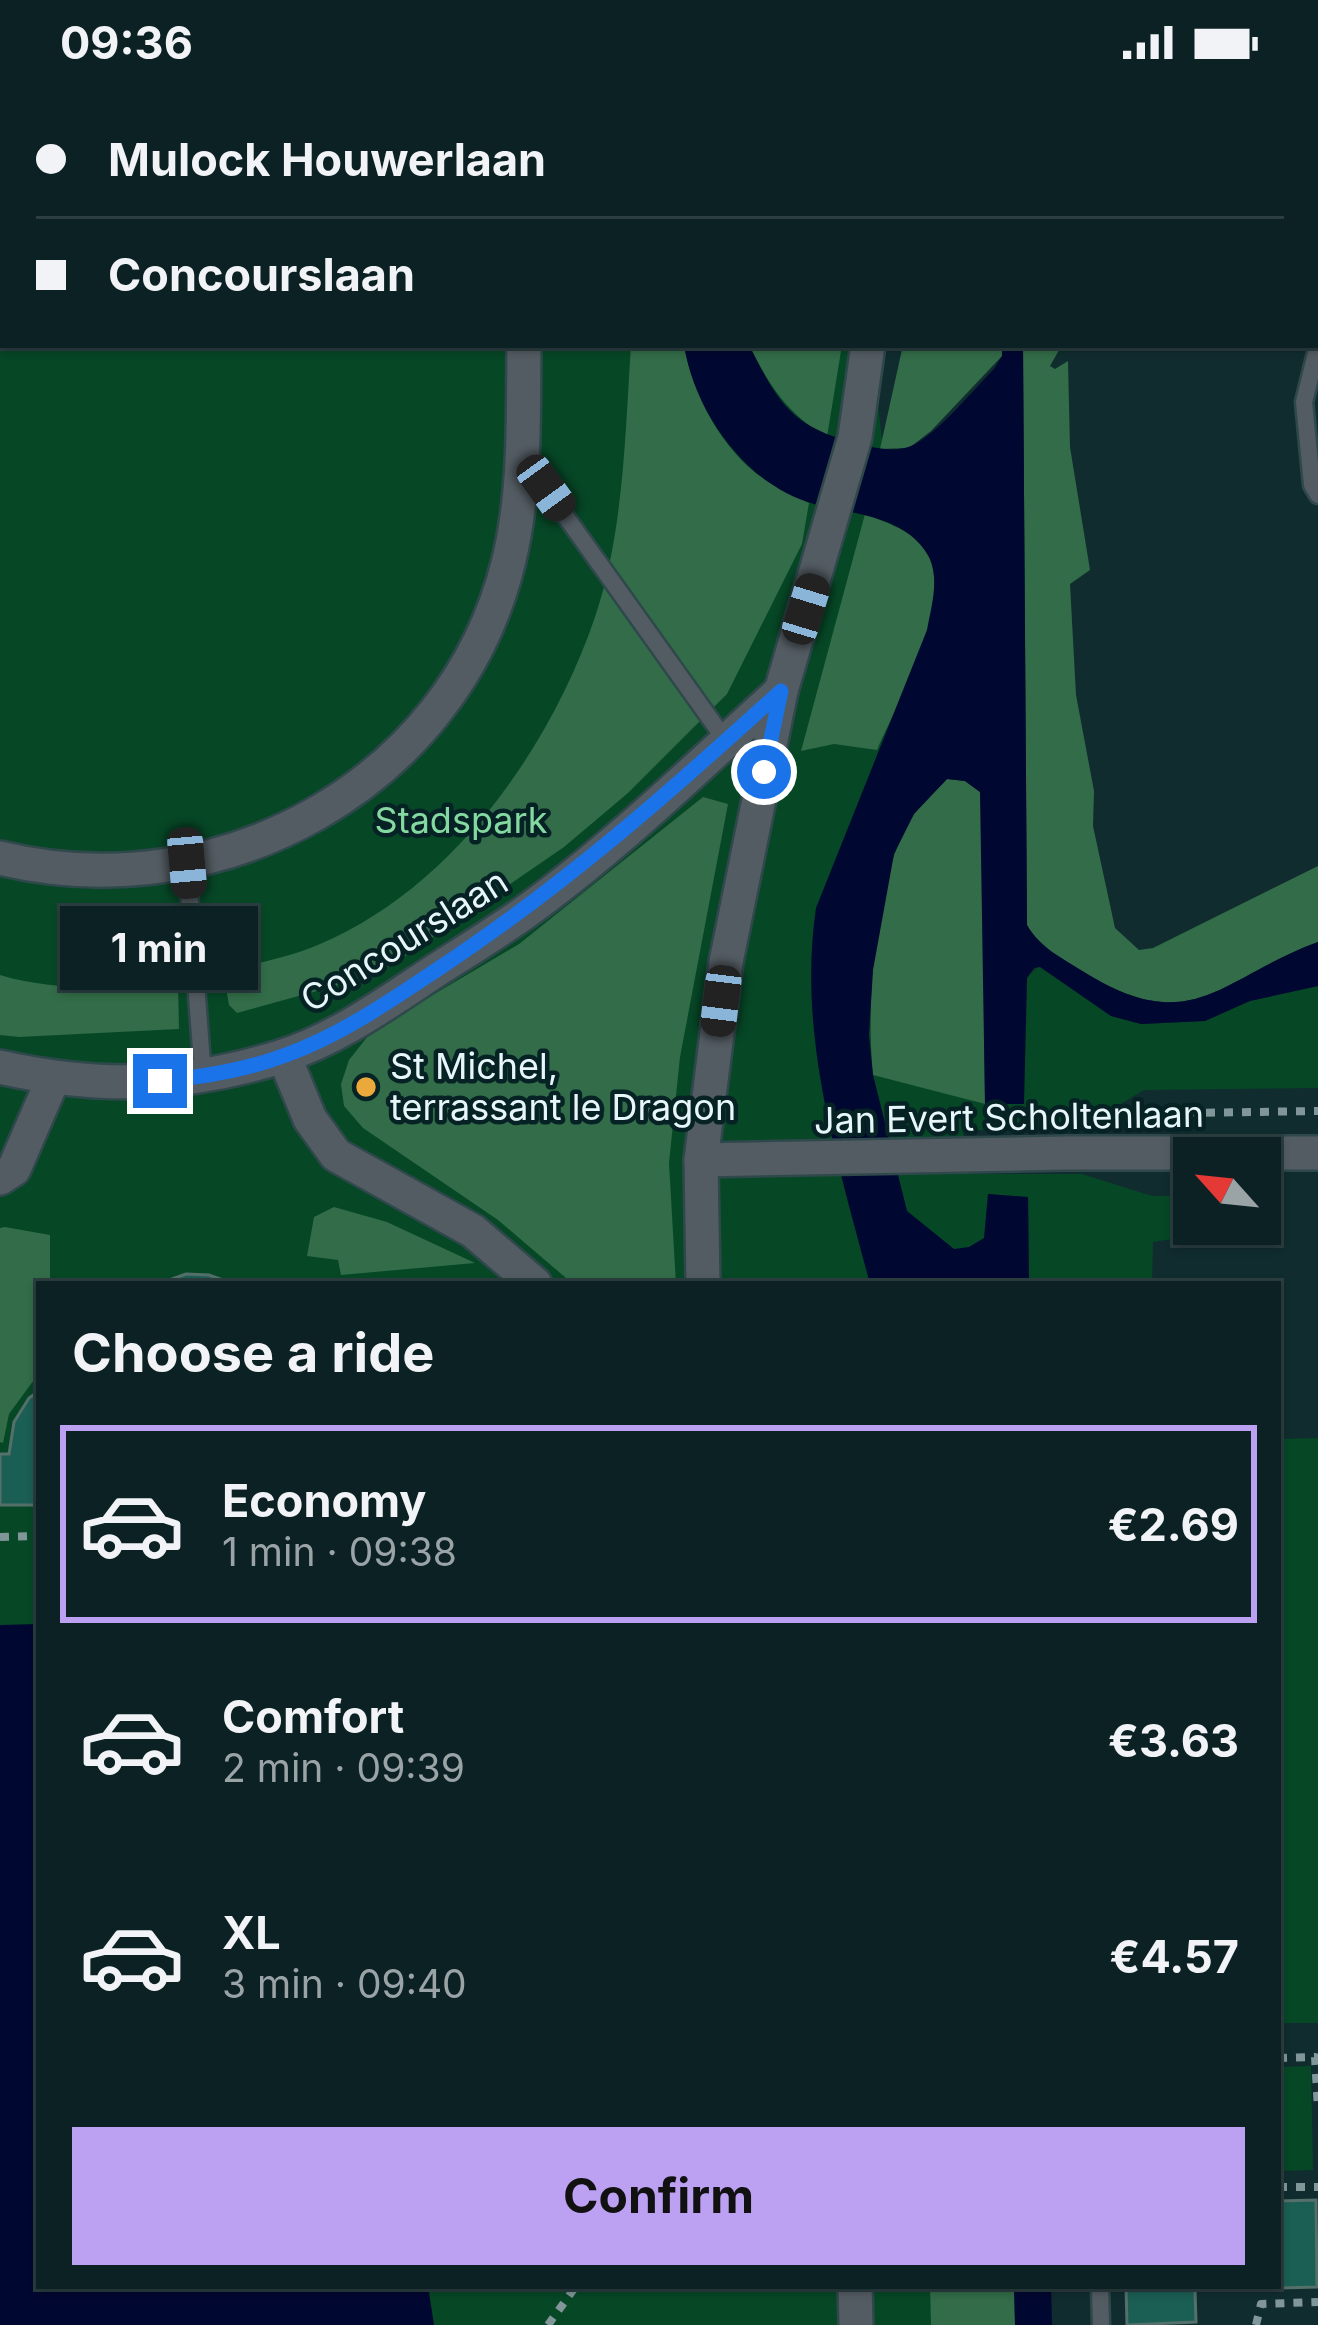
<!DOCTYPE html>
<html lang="en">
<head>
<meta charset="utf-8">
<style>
	:root { --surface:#0c2123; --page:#15292b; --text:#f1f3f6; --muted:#9aa3a6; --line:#2c3e41; --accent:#bca0f2 }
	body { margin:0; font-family:Inter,sans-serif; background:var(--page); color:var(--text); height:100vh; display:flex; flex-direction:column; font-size:45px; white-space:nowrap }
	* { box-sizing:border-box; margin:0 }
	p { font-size:39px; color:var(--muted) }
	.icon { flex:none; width:66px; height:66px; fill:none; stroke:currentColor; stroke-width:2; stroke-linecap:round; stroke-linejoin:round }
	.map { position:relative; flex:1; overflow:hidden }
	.drawer { position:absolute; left:36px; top:1197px; width:1245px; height:1008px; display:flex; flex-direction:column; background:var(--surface); border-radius:0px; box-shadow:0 3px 9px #0004,0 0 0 3px var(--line) }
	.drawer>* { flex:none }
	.hud { position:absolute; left:0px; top:0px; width:1320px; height:264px; box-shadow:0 3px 9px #0004,0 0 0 3px var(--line); display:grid; align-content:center; height:264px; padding:0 36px; background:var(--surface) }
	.needle { width:78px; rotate:297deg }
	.fabs { position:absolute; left:1173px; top:1053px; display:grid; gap:24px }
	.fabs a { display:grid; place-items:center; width:108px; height:108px; border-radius:0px; background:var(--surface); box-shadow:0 3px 9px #0004,0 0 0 3px var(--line); font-size:60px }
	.end { position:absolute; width:54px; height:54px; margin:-27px; border:15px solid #1a73e8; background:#fff; box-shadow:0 0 0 6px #fff }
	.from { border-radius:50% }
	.bubble { position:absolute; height:84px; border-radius:0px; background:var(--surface); box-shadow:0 3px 9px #0004,0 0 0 3px var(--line); font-size:39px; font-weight:700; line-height:84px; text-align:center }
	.car { position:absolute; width:36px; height:72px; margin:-36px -18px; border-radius:15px; box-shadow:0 0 9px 3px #0007; background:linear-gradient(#222 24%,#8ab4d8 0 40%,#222 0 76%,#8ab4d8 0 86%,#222 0) }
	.hud b { display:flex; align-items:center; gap:42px; height:114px; font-size:45px }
	.hud b+b { border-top:3px solid var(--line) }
	.hud i { width:30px; height:30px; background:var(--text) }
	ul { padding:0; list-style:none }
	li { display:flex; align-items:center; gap:36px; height:198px; margin:0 24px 18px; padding:0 12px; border:6px solid transparent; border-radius:0px }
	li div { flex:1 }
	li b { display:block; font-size:45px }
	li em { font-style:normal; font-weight:700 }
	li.on { border-color:var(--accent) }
	li>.icon { width:108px; height:108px; stroke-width:1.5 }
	h2 { padding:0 36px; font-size:54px; line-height:144px }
	.primary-button { display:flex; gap:24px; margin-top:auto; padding:24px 36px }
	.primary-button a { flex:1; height:138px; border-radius:0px; background:var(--accent); color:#111; font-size:48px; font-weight:700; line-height:138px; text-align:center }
	.status { display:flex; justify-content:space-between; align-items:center; height:84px; padding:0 60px; background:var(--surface); direction:ltr }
	.status svg { height:33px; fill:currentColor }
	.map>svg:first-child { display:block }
	.green { fill:#064726 }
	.forest { fill:#326c48 }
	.water { fill:#000730 }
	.building { fill:#1b5e54; stroke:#54706a; stroke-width:3 }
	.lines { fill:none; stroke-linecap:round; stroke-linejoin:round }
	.lane-casing { stroke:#2e484b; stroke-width:21 }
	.street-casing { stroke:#2e484b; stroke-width:38 }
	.path { stroke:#809698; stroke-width:8; stroke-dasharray:9 9; stroke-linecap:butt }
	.lane { stroke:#535c62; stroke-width:16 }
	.street { stroke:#535c62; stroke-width:33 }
	.route { stroke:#1a73e8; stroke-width:15 }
	.poi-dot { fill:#eca93b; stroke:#062225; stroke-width:4.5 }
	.labels { text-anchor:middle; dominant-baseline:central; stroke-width:9; stroke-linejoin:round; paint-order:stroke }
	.park-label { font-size:36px; fill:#84d9a1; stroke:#062225 }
	.street-label { font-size:36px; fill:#e7f7f9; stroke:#062225 }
	.poi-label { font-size:36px; fill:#e7f7f9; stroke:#062225; text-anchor:start }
</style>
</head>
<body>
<div class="status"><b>09:36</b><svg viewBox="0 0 49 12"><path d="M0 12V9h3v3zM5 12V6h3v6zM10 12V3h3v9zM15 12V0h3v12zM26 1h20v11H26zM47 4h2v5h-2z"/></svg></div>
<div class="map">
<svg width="1318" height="2241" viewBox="0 0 1318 2241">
	<rect width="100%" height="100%" fill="#102c2f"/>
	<g class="green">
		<polygon points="0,0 865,0 3,3 3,261 871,261 959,1013 985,1020 1027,893 1039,882 1111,932 1141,940 1205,937 1249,917 1318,902 1318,1004 1144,1006 1087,1040 963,1047 968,1090 1082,1090 1152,1112 1194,1112 1194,1140 1237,1140 1237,1145 1153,1158 1152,1200 1029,1200 1028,1114 989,1110 980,1200 39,1200 39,2202 1020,2202 1021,2241 0,2241"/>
		<polygon points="1318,1354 1318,1939 1278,1939 1278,1355"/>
		<polygon points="1311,1982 1313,2086 1278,2087 1278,1983"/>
	</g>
	<g class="forest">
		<path d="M631,261H684C692,310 724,370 767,397C780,405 795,412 809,419L802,460L727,610L628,709L564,763L392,881L346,899L237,929L229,921L223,887C255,880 290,873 320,860C452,804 550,665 595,533C624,447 625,350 631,261Z"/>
		<path d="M749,261H842L827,353C787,330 769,301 749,261Z"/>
		<polygon points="903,261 1002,261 1002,272 931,347 909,364 880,365"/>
		<path d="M1023,261H1062L1050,282L1055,285L1068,277L1070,363L1090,486L1070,500L1076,611L1094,707L1093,742L1115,844L1139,866L1153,864L1318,782V858C1221,893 1193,956 1084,888C1062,874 1040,864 1027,841Z"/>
		<path d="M865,430C890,440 922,449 931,478C948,531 898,618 877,666L834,660L801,667Z"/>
		<path d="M947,695L965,697L980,708L983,729L985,1020L873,991C866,923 874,785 915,729C924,717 937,706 947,695Z"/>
		<polygon points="703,713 728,720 680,973 669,1079 676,1200 573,1200 498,1136 363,1044 344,1022 341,1000 349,976 372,947 519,860"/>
		<path d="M0,891C57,908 119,904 178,898L179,945L19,953L0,951Z"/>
		<polygon points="334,1123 387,1138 475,1179 341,1191 338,1176 307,1172 314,1133"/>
		<polygon points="5,1143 50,1151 50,1200 39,1200 39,1289 9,1330 3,1359 0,1358 0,1144"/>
		<polygon points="930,2202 1014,2202 1015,2241 931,2241"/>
	</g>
	<g class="water">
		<path d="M684,261H749C780,323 794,345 864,361C878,365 897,368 911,362C938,350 972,307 994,285L1002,272V261H1023L1027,841C1040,864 1062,874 1084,888C1193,956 1221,893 1318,858V902L1250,917L1205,937L1141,940L1111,932L1040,883L1034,884L1027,894L1024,1020H985L980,708L965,697L947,695L914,730L894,770L873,886L869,951L873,991L907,1127L954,1165L969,1163L984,1154L988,1110L1028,1113L1029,1200H870C838,1078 797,952 816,824L927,546C931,524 940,494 929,473C906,431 854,431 814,420C746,401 695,329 684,261Z"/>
		<polygon points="39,1540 39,2202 428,2202 434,2241 0,2241 0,1541"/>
		<polygon points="1014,2202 1051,2202 1052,2241 1015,2241"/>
	</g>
	<g class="building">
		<polygon points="186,1190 209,1191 234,1200 158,1200"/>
		<polygon points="39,1307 36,1421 0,1421 0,1370 9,1370 14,1338 29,1314"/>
		<polygon points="1316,2116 1317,2203 1195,2206 1196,2238 1127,2241 1126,2202 1278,2202 1278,2117"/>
	</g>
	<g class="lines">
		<g class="lane-casing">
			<g id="lane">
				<polyline points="1318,261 1304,318 1312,401 1318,411"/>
				<polyline points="524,374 726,657"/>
				<polyline points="187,779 203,992"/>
				<polyline points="1100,2202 1101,2241"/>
			</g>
		</g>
		<g class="street-casing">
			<g id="street">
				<polyline points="529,3 529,0"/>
				<polyline points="893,3 893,0"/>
				<path d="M0,774C217,827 452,703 508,480C526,408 523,334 524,261"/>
				<polyline points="284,972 310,1035 336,1071 473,1147 535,1200"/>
				<path d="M0,983C98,1005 183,1003 280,973C335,956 385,920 432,889C463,869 494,850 524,829C616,763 697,683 781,607"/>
				<polyline points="701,1076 1067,1069 1318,1069"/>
				<polyline points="0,1094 14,1085 53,995"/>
				<polyline points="703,1200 701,1076 726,878 781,607 855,353 868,261"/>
				<polyline points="855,2202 856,2241"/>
			</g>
		</g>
		<g class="path">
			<polyline points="1188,1029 1318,1027"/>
			<polyline points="0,1453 39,1452"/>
			<polyline points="1278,1974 1315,1973 1318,2026"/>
			<polyline points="1278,2103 1318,2103"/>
			<polyline points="548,2241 576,2202"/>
			<polyline points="1256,2241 1261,2220 1318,2218"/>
		</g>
		<use href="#lane" class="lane"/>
		<use href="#street" class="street"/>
	</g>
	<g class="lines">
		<path class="route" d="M160,997C203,993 246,986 286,971C341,951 390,917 438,885C565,801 669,709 781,607L764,688"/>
	</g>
	<circle class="poi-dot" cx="366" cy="1003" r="12"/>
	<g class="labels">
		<g class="park-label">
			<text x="461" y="736">Stadspark</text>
		</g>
		<g class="street-label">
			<text transform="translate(404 856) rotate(-32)">Concourslaan</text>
			<text transform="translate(1009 1033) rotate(-1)">Jan Evert Scholtenlaan</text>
		</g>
		<g class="poi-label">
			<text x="390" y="982">St Michel,<tspan x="390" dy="41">terrassant le Dragon</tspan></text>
		</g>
	</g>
</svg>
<div class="fabs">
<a><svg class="needle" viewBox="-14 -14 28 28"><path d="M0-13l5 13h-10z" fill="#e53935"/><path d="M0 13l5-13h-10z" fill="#9aa3a6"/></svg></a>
</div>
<i class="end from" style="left:764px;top:688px"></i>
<i class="end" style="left:160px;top:997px"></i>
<div class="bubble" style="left:60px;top:822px;width:198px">1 min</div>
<i class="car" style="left:546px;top:404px;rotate:144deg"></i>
<i class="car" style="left:806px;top:525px;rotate:17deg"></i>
<i class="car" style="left:187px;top:779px;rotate:175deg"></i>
<i class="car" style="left:721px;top:917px;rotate:187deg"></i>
<div class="hud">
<b><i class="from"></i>Mulock Houwerlaan</b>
<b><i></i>Concourslaan</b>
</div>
<section class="drawer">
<h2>Choose a ride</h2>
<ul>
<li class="on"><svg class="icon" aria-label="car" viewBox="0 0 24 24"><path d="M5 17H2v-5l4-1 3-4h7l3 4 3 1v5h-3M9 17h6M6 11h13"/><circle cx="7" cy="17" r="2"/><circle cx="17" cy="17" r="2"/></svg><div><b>Economy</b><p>1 min · 09:38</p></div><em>€2.69</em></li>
<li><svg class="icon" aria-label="car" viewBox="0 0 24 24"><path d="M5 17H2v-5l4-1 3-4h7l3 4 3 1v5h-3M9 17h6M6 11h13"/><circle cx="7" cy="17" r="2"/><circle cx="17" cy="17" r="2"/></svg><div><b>Comfort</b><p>2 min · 09:39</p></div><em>€3.63</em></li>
<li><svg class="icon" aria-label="car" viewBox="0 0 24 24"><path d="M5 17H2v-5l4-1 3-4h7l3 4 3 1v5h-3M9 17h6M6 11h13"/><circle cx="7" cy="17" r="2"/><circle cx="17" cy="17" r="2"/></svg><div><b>XL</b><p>3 min · 09:40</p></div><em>€4.57</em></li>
</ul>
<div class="primary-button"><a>Confirm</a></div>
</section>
</div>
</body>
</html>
